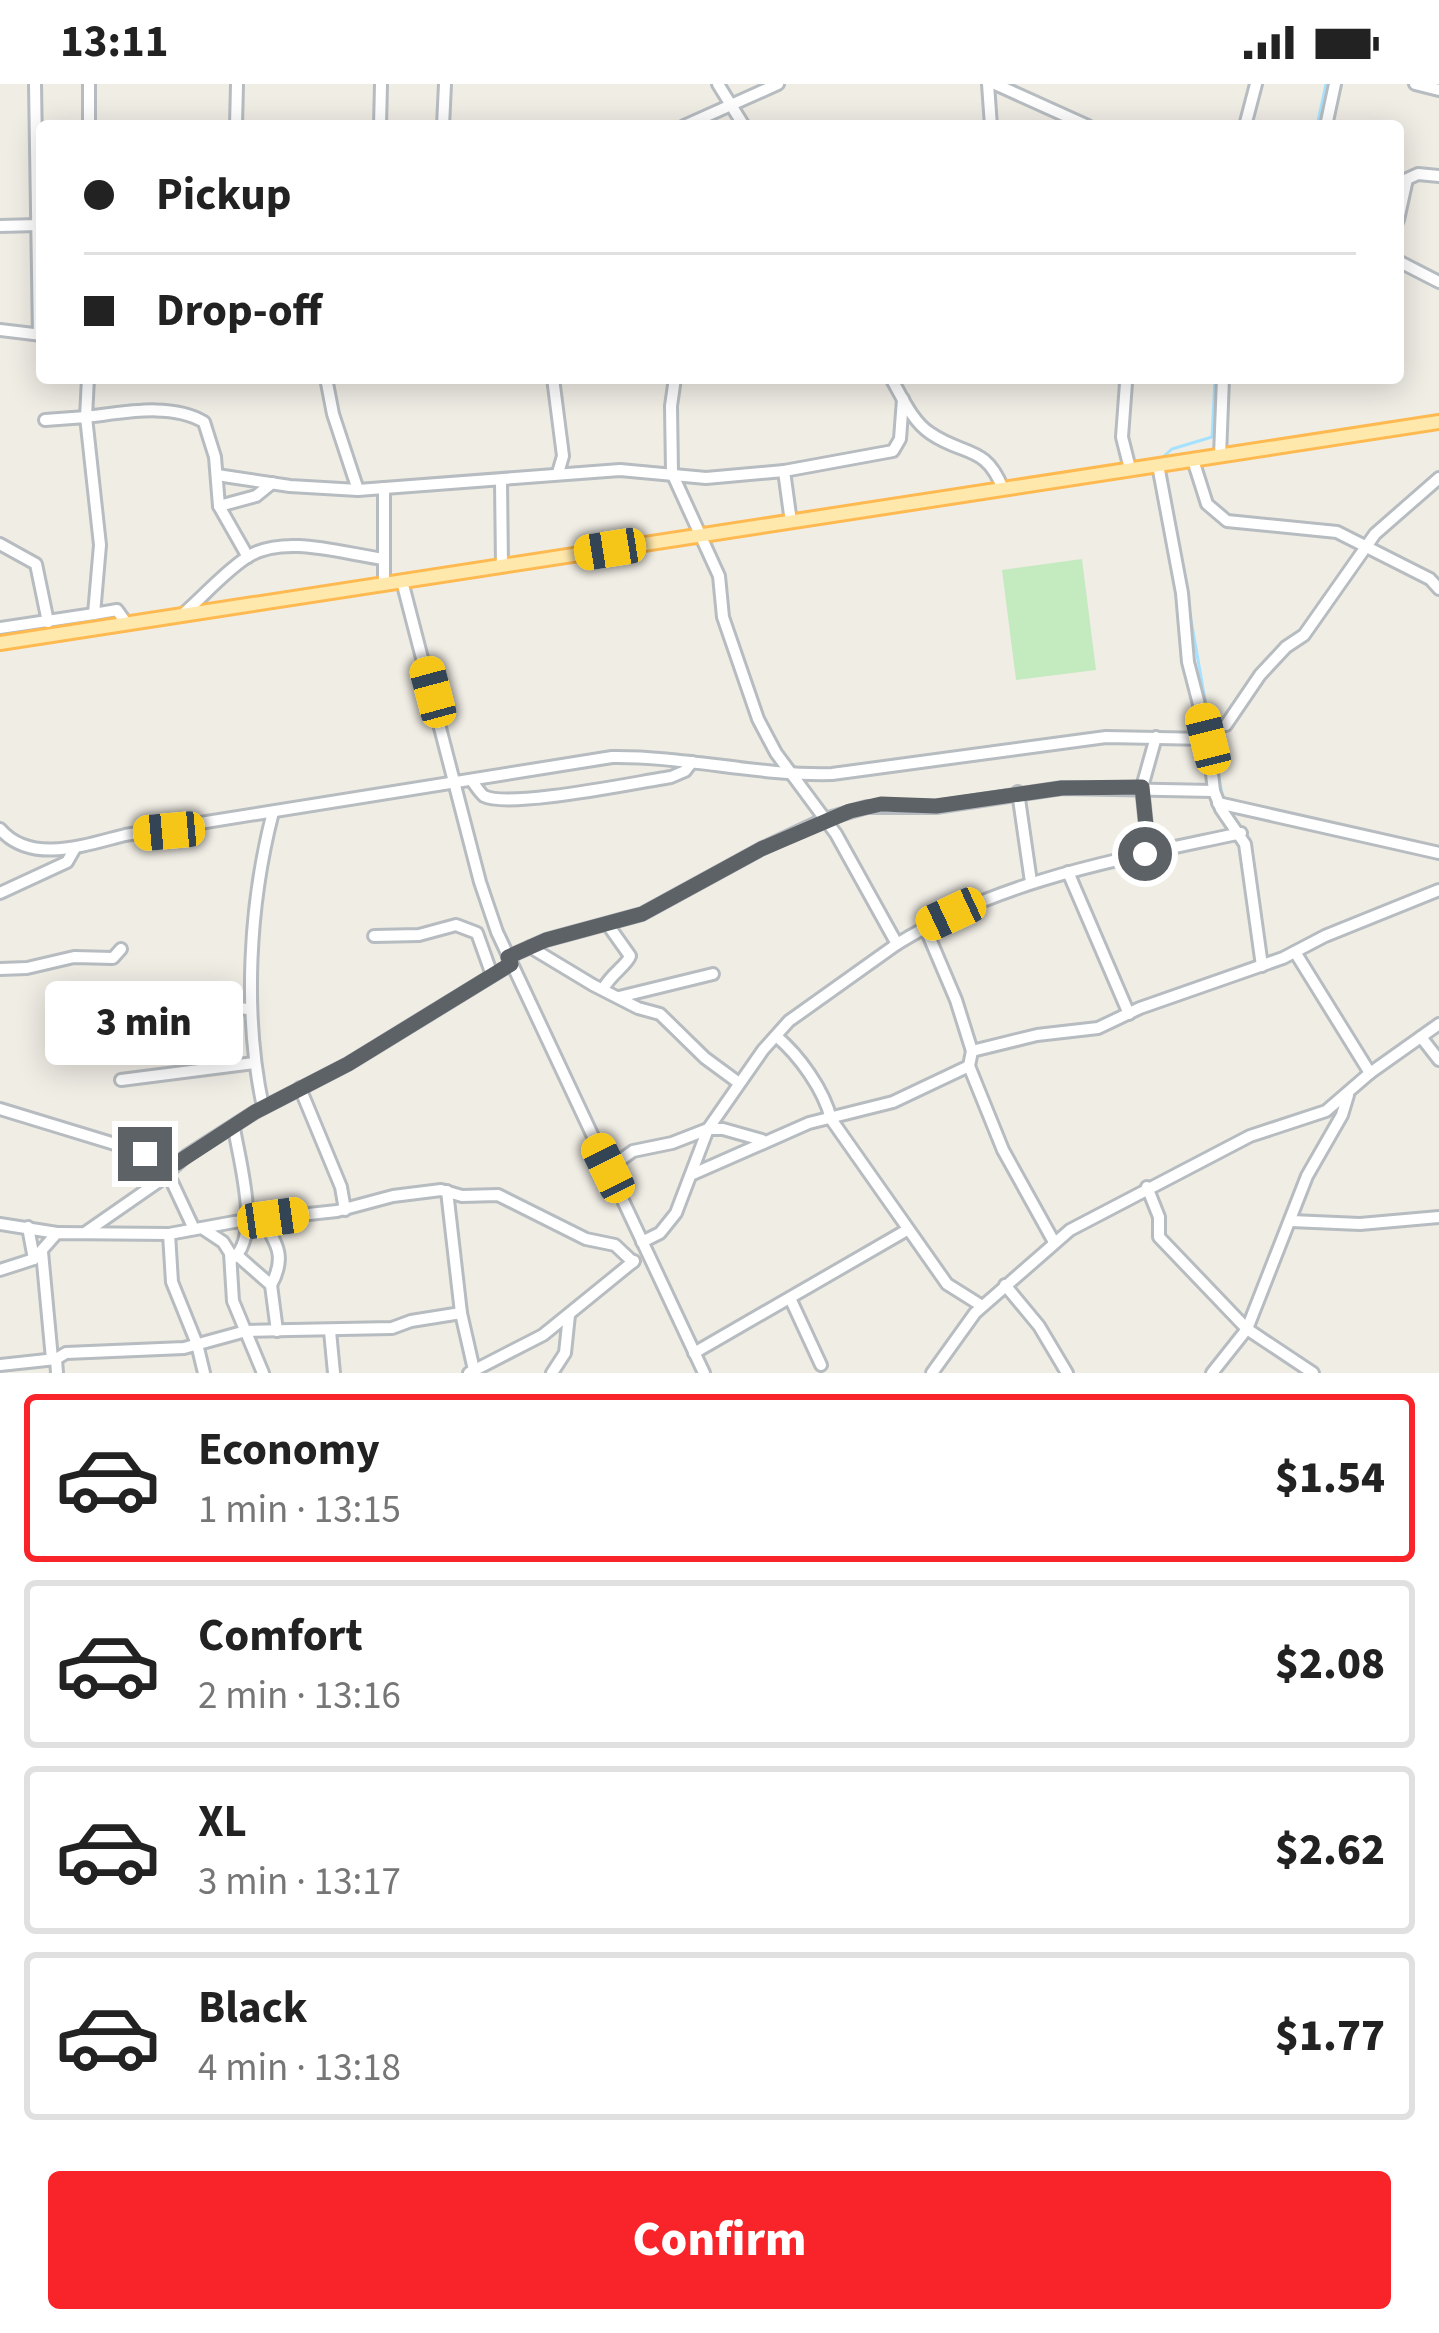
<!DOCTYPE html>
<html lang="en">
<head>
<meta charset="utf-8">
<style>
	:root { --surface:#fff; --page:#f6f6f6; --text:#222; --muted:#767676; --line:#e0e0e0; --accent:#f9232a }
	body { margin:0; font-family:"Source Sans 3",sans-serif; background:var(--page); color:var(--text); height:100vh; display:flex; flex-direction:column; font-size:45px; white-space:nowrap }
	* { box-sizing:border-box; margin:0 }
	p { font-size:39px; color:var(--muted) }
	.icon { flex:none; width:66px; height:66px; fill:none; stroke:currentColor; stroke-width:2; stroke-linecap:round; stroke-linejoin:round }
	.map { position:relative; height:1289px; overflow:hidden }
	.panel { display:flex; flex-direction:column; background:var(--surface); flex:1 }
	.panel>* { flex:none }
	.guide { position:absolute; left:36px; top:36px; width:1368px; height:264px; border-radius:12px; box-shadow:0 6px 30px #0003; display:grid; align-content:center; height:264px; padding:0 48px; background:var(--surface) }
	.end { position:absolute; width:54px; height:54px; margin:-27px; border:15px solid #5d6267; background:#fff; box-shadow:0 0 0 6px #fff }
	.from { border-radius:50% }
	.bubble { position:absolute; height:84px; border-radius:12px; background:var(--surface); box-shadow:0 6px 30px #0003; font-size:39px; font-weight:800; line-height:84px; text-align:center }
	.car { position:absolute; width:36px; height:72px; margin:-36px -18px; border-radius:15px; box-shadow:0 0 9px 3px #0007; background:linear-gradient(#f5c518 24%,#345 0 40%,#f5c518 0 76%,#345 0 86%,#f5c518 0) }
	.guide b { display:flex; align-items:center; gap:42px; height:114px; font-size:45px }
	.guide b+b { border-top:3px solid var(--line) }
	.guide i { width:30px; height:30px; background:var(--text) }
	ul { padding:21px 0 0; list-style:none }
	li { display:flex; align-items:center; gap:36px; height:168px; margin:0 24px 18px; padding:0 24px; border:6px solid var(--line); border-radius:12px }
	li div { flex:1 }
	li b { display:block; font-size:45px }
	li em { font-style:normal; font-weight:800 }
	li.current { border-color:var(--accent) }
	li>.icon { width:108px; height:108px; stroke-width:1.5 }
	.action { display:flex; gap:24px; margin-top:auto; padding:24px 48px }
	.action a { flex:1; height:138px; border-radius:12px; background:var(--accent); color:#fff; font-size:48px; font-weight:800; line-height:138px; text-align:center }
	.status { display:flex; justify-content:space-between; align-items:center; height:84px; padding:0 60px; background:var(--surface); direction:ltr }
	.status svg { height:33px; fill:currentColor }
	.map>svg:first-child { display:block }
	.green { fill:#c4eabf }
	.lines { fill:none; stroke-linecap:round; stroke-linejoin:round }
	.stream { stroke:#a6e2ff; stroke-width:3 }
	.minor-casing { stroke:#b7bcc0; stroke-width:16 }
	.major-casing { stroke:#feba51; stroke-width:18 }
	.minor { stroke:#fff; stroke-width:10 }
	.major { stroke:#ffe8ab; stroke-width:12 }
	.route { stroke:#5d6267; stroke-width:15 }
</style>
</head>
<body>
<div class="status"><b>13:11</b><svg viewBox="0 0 49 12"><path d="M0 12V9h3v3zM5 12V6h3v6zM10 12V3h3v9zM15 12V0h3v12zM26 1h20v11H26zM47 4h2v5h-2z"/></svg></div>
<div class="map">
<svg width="1439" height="1289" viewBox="0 0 1439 1289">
	<rect width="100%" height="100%" fill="#f0ede5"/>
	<polygon class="green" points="1082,475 1096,586 1016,596 1002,486"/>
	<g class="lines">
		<g class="stream">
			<polyline points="1317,42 1326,0"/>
			<polyline points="1164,378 1163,373 1172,365 1212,353 1215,294"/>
			<polyline points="1165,388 1210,644"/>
			<polyline points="1216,677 1223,715"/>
			<polyline points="1303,733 1439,763"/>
		</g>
		<g class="minor-casing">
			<g id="minor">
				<polyline points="35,0 39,251"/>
				<polyline points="718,0 744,42"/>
				<polyline points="988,0 991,42"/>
				<polyline points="995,0 1088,42"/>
				<polyline points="1415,0 1439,6"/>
				<polyline points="89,42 89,0"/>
				<polyline points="236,42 237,0"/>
				<polyline points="380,42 381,0"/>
				<polyline points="443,42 445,0"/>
				<polyline points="684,42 778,0"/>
				<polyline points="1245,42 1256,0"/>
				<polyline points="1326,42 1335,0"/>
				<polyline points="1398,136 1407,95 1418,90 1439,92"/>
				<polyline points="0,142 39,141"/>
				<polyline points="1398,177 1439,198"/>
				<polyline points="0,246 42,251"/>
				<path d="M88,294L86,333C122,329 171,318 204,338L215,373L219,422L248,473"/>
				<polyline points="326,294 333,330 358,406 620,386 706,394 784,387 893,367 900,355 903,315"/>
				<polyline points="553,294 563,372 558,389"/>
				<path d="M891,294C902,313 912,337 930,349C965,373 985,360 1003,405"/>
				<polyline points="1123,294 1126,299 1122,353 1130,385"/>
				<polyline points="45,336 86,333 100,461 94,530 117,526 127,540"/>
				<polyline points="1220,372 1223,294"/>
				<polyline points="1193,376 1207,420 1227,437 1337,448 1430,495 1439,505"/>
				<polyline points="1158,381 1182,509 1188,578 1208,655 1214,707 1221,725 1245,760 1262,882"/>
				<polyline points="784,387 791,438"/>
				<polyline points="217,391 290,402 358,406"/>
				<polyline points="501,397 502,482"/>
				<polyline points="219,422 256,412 272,399"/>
				<polyline points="0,460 36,480 48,538"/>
				<polyline points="402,497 480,798 497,848 704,1289"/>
				<polyline points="384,499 384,404"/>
				<path d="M183,530C204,512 226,486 249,472C286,450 344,470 384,475"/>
				<polyline points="0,544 94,530"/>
				<polyline points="1226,641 1260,591 1286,563 1304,551 1375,450 1439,394"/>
				<path d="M472,697C475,701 480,709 484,712C509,725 637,698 671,693L685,687L692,678"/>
				<polyline points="1018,708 1031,798"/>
				<polyline points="1218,719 1439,769"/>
				<path d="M0,745C31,781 85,761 125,751L612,673C686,672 758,692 832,690L1106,653L1208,655"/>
				<polyline points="1145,770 1148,761 1142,703 1156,653"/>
				<polyline points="1068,788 1129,930"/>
				<polyline points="0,809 67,778 75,764"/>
				<polyline points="925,843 956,916 972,967"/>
				<polyline points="374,852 419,851 456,841 477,849 492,891"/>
				<path d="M897,860C1001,795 1122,775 1241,749"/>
				<polyline points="530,863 593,901 638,924 660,930 705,974 739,999"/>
				<polyline points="1295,868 1370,989"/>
				<polyline points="508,873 546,856 642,830 761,765 825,735 867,723 936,723 1062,704 1214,707"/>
				<polyline points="0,885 27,884 74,873 113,874 121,865"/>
				<path d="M603,905C611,890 627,881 630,872L608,841"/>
				<polyline points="619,913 713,890"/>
				<polyline points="180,920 249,925"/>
				<path d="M776,952C799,971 824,1006 831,1035L947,1200L982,1222"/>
				<polyline points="1421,953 1439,976"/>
				<polyline points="121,996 254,979"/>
				<polyline points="300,1004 341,1103 345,1126"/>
				<path d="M263,1023C243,930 249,820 273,728"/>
				<polyline points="0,1025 177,1079"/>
				<polyline points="608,1085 633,1067 672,1059 708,1045 723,1045 762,1056"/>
				<polyline points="693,1090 809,1039 893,1018 969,982"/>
				<polyline points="165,1092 172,1098 194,1145"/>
				<polyline points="1147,1103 1159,1133 1159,1153 1247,1245 1313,1289"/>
				<polyline points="447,1107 461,1229 474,1286"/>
				<path d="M262,1135C278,1161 286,1174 271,1201"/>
				<polyline points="1291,1137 1360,1140 1439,1133"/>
				<polyline points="0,1140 57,1149"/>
				<polyline points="28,1143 34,1175"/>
				<polyline points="202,1144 223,1158 230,1169 233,1217 263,1289"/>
				<polyline points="86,1148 158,1098 186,1072 255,1028 348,980 511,880"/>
				<polyline points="169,1150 172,1198 197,1260 204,1289"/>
				<polyline points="642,1158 660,1149 676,1129 708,1045 763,966 789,937 897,860 836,750 776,669 758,635 723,533 719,492 672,389 671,322 675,294"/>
				<polyline points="1054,1158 1003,1066 969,982 972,967 1037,951 1098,944 1140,924 1283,874 1325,852 1439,806"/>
				<polyline points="42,1168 52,1275"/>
				<polyline points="238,1172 271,1201 277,1247"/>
				<path d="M232,1175C262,1154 239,1076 234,1044"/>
				<polyline points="0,1186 34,1175 57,1149 169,1150 234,1138 337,1127 393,1112 441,1106 462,1112 498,1111 586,1155 615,1161 633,1178"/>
				<polyline points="1005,1201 1039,1242 1067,1289"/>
				<polyline points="790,1214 821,1281"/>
				<polyline points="330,1247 334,1289"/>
				<polyline points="694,1269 907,1146"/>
				<polyline points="0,1281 56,1275"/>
				<polyline points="57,1289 56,1275 66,1269 184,1264 246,1247 392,1244 411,1237 461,1229"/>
				<polyline points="469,1289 543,1251 634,1177"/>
				<polyline points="552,1289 565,1269 569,1231"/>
				<polyline points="932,1289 975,1229 1070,1146 1250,1052 1326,1027 1370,989 1439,940"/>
				<polyline points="1212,1289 1247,1245 1307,1092 1342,1031 1348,1011"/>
			</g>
		</g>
		<g class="major-casing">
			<polyline id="major" points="0,559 1439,338"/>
		</g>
		<use href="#minor" class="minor"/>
		<use href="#major" class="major"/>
	</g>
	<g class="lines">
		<polyline class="route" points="145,1070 177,1079 255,1028 348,980 511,880 508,873 546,856 642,830 761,765 850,727 881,720 936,722 1062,704 1142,703 1148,761 1145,770"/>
	</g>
</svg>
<i class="end from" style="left:1145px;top:770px"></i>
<i class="end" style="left:145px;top:1070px"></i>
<div class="bubble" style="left:45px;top:897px;width:198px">3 min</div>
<i class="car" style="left:610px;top:465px;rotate:261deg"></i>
<i class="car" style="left:433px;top:608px;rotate:345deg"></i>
<i class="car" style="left:1208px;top:655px;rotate:346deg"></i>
<i class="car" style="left:169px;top:747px;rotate:265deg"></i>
<i class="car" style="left:951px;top:830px;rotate:245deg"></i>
<i class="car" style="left:608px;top:1084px;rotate:334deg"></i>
<i class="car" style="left:273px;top:1134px;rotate:82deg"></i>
<div class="guide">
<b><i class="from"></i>Pickup</b>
<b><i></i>Drop-off</b>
</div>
</div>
<section class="panel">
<ul>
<li class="current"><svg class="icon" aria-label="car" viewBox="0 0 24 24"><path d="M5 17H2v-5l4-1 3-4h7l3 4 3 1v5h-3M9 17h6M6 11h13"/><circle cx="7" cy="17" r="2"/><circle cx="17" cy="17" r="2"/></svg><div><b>Economy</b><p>1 min · 13:15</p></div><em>$1.54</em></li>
<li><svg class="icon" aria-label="car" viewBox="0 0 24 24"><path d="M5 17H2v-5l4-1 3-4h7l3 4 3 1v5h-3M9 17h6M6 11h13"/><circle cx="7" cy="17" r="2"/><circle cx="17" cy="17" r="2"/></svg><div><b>Comfort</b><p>2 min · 13:16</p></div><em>$2.08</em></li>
<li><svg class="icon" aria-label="car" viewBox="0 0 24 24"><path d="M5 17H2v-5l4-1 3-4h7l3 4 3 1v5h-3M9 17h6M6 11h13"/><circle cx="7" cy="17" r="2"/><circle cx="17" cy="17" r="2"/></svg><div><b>XL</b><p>3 min · 13:17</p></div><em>$2.62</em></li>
<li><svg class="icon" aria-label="car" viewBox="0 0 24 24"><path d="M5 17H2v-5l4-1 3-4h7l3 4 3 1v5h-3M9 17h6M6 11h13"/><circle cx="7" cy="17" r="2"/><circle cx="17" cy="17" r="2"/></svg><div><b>Black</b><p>4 min · 13:18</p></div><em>$1.77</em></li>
</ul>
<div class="action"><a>Confirm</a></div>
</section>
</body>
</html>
